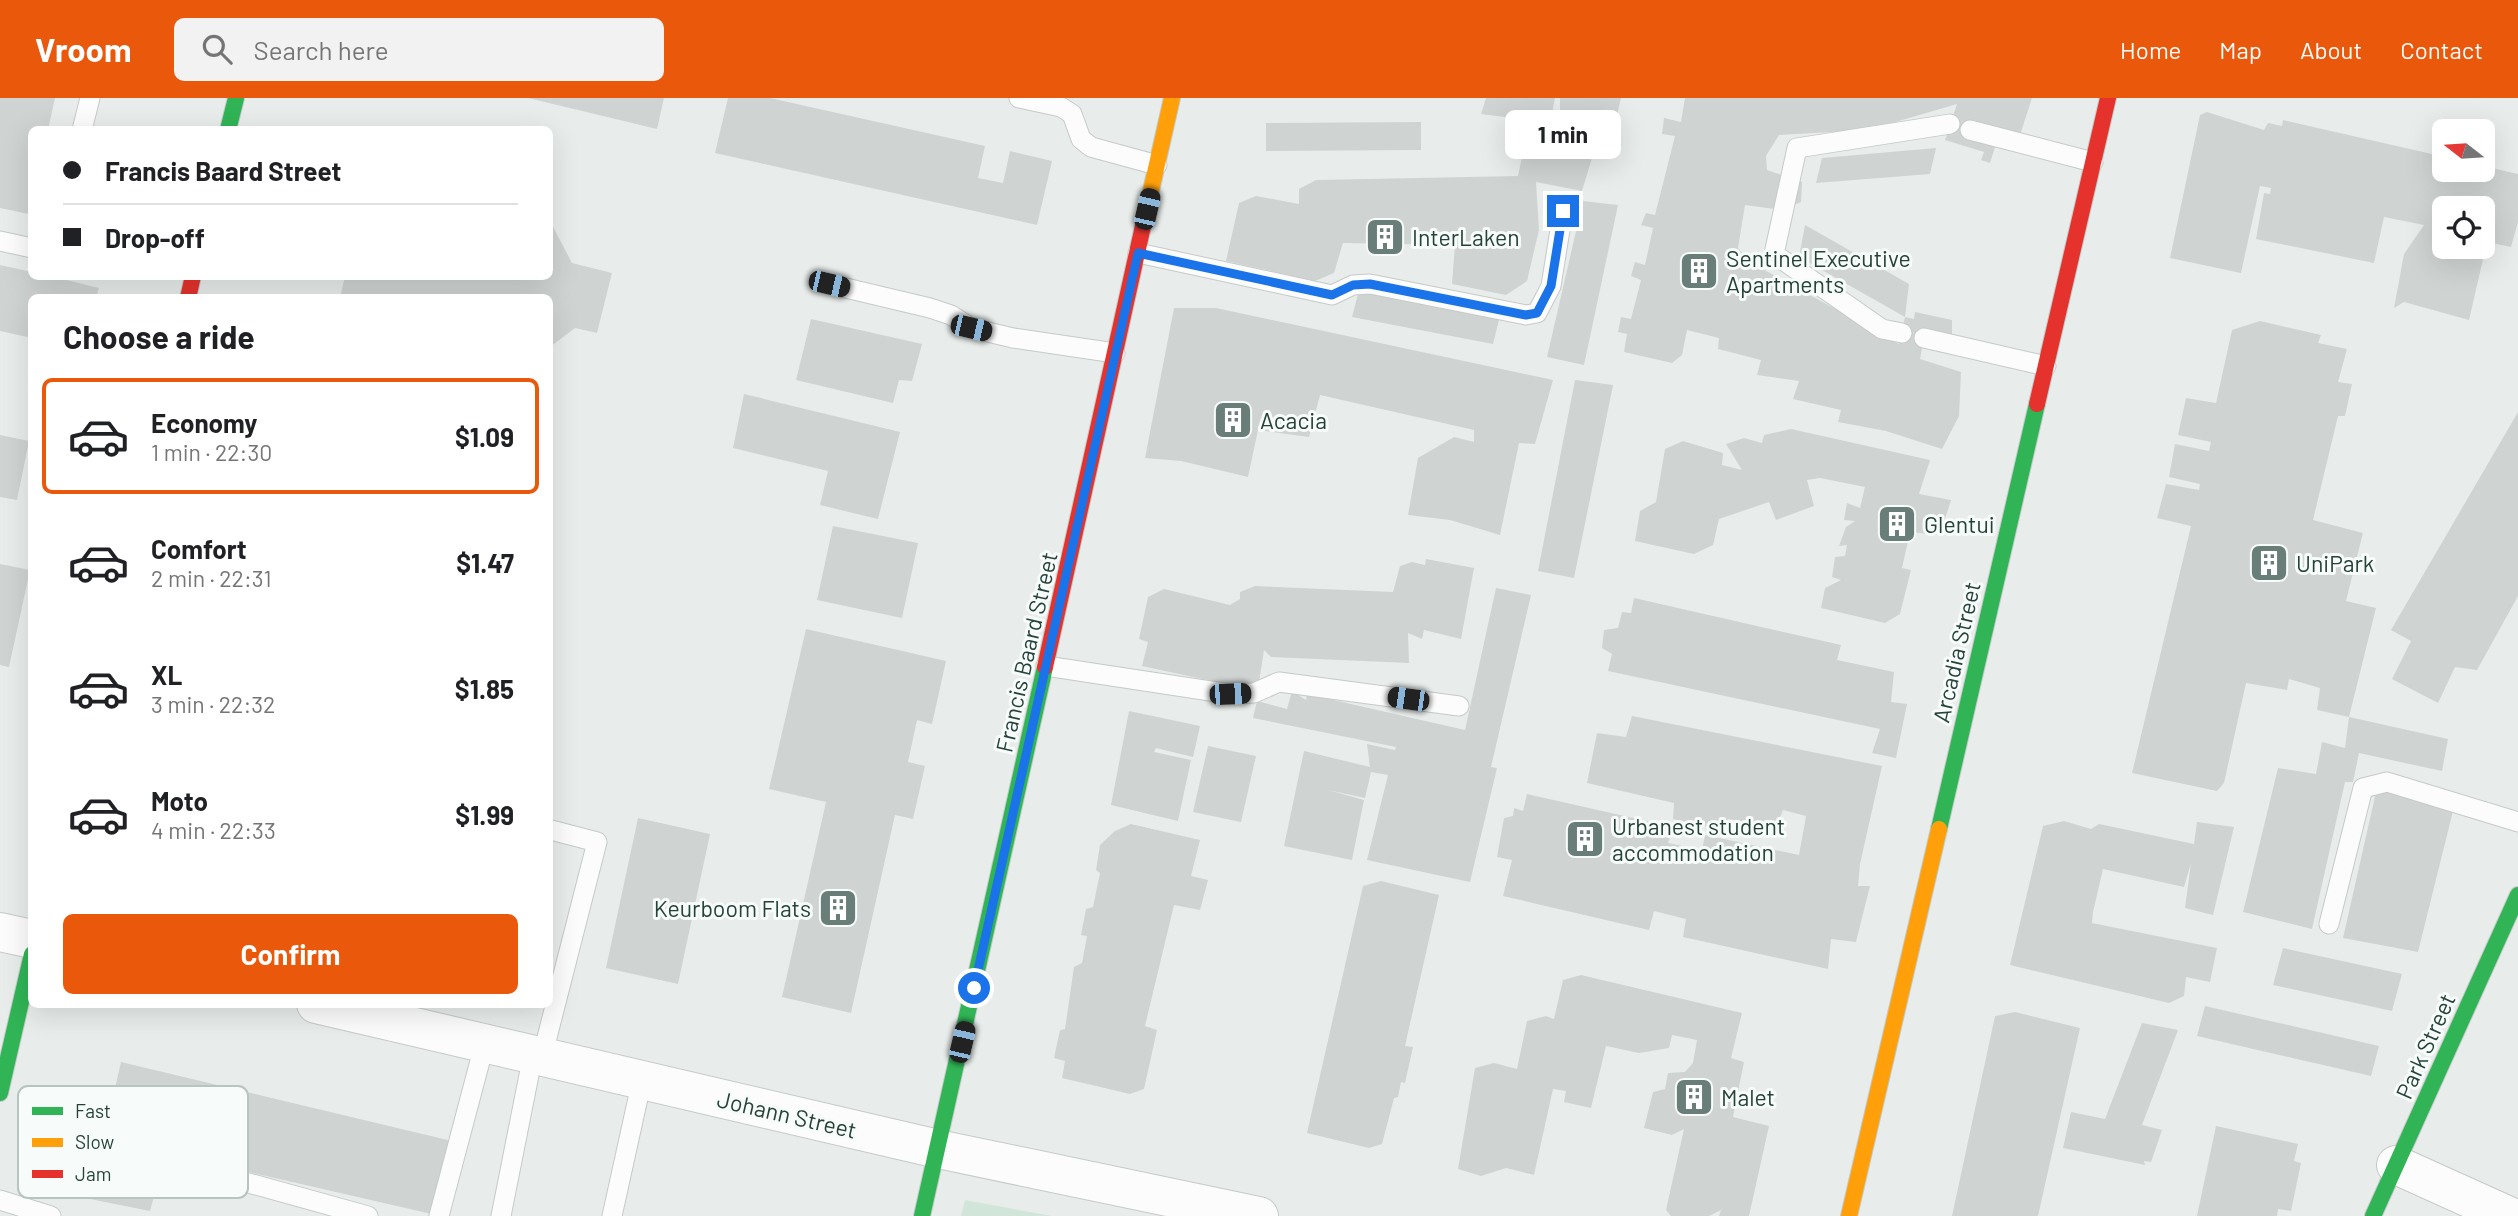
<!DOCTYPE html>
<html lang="en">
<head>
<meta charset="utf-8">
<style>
	:root { --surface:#fff; --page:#f2f2f2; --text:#202124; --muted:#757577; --line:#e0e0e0; --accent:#ea580c }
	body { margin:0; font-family:Barlow,sans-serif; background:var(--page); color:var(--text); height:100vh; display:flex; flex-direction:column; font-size:26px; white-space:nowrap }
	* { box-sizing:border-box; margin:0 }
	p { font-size:23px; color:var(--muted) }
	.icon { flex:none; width:38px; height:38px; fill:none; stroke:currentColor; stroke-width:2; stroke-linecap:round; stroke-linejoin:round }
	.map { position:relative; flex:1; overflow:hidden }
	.panel { position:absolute; left:28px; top:196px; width:525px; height:714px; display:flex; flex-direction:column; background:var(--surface); border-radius:10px; box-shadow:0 7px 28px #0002 }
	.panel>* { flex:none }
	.guide { position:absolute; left:28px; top:28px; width:525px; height:154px; border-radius:10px; box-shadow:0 7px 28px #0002; display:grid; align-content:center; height:154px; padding:0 35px; background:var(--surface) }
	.needle { width:46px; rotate:287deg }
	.fabs { position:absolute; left:2432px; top:21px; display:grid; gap:14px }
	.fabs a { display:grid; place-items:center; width:63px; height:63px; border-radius:10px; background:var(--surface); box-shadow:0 7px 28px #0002; font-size:35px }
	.end { position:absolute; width:32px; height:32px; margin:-16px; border:9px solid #1a73e8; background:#fff; box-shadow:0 0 0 4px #fff }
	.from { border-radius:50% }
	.bubble { position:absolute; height:49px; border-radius:10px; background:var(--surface); box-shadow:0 7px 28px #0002; font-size:23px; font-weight:700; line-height:49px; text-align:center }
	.car { position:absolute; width:21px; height:42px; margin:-21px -10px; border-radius:9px; box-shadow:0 0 5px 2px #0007; background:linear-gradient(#222 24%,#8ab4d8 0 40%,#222 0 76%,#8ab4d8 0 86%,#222 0) }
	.guide b { display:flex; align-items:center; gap:24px; height:66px; font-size:26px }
	.guide b+b { border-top:2px solid var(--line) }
	.guide i { width:18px; height:18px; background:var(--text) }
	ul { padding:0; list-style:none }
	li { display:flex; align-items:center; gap:21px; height:116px; margin:0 14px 10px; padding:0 21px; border:4px solid transparent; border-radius:10px }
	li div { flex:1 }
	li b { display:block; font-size:26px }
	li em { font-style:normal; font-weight:700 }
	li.active { border-color:var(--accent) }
	li>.icon { width:63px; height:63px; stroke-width:1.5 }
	h2 { padding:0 35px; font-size:32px; line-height:84px }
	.action { display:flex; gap:14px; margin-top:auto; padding:14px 35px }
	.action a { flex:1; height:80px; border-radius:10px; background:var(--accent); color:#fff; font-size:28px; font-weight:700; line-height:80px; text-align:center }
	header { display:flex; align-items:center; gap:42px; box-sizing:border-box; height:98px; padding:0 35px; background:var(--accent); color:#fff }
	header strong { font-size:33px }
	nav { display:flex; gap:38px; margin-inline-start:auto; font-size:24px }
	.search { width:490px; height:63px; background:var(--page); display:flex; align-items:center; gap:18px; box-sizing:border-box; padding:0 24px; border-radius:10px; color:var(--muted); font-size:26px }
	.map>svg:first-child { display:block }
	.green { fill:#d1e6d8 }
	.building { fill:#cfd4d2; fill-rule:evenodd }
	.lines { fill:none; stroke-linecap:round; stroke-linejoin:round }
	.lane-casing { stroke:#c5cac8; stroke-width:21 }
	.street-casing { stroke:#c5cac8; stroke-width:40 }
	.fast-casing { stroke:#c3cbc8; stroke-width:18 }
	.slow-casing { stroke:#c3cbc8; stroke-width:18 }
	.jam-casing { stroke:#c3cbc8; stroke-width:18 }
	.lane { stroke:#fcfcfc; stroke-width:19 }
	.street { stroke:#fcfcfc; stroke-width:38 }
	.fast { stroke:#30b455; stroke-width:16 }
	.slow { stroke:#ff9f0a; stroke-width:16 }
	.jam { stroke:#e5322d; stroke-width:16 }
	.route { stroke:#1a73e8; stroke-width:9 }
	.labels { text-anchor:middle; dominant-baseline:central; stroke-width:6; stroke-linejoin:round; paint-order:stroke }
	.poi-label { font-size:23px; fill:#24423a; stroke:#f7fbf9; text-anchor:start }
	.street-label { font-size:23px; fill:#24423a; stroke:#f7fbf9 }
	.key { fill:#f7fbf9; stroke:#b8c4c0; stroke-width:2 }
	.key-label { font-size:19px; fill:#24423a }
</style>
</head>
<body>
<header>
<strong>Vroom</strong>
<div class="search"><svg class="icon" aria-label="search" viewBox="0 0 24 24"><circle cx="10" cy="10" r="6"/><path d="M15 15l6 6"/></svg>Search here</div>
<nav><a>Home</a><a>Map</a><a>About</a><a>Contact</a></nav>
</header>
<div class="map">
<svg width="2518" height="1118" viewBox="0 0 2518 1118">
	<rect width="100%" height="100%" fill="#e8edeb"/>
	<polygon class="green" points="965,1102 1052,1118 961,1118"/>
	<g class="building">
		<polygon points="0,0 55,0 48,32 32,32 29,116 0,110"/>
		<polygon points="528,0 664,0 657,31"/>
		<polygon points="728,0 770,0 985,48 978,80 1003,85 1010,53 1052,63 1037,127 715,55"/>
		<polygon points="1486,0 1555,0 1550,25 1481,16"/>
		<polygon points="1560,0 1621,0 1612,38 1560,25"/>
		<polygon points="1685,0 2032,0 2020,37 1973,22 1970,32 1996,46 1990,65 1981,62 1984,54 1945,42 1957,6 1868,32 1779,37 1766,58 1767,72 1802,84 1801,104 1782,112 1745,107 1738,150 1750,164 1899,246 1905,219 1799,159 1805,127 1909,186 1905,219 1914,221 1915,214 1952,222 1952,241 1925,235 1920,261 1961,274 1959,318 1942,351 1886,333 1838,324 1841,312 1793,301 1799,283 1757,277 1761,262 1718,251 1719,240 1687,232 1682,257 1672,265 1624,254 1627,236 1618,234 1621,219 1631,221 1641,182 1631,178 1635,164 1645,167 1653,130 1641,127 1646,115 1655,117 1675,38 1662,36 1664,20 1681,24"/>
		<path d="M2207,14L2264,32L2268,25L2282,28L2283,22L2445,59V72H2483V68L2518,76V124L2511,149L2487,144L2469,222L2404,204L2394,210L2404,156L2424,127L2384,119L2374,165L2256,141L2264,95L2270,96L2271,90L2260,88L2241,175L2170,160L2200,17ZM2445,110H2483V149H2445Z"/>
		<polygon points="1421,24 1421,52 1266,53 1266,25"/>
		<polygon points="1526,40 1594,53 1582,93 1536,84 1539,132 1527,183 1506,197 1452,186 1455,147 1343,145 1334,175 1315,183 1226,163 1239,105 1256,98 1299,106 1299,91 1316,82 1518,78"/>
		<polygon points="1936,50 1930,76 1816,85 1822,60"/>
		<polygon points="1583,103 1618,107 1584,267 1547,259"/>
		<polygon points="550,123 572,165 612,175 597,235 575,230 550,249 550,200 340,200 345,178 550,178"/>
		<polygon points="0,167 32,174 32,178 50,178 99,190 96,200 32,200 32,240 0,233"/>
		<polygon points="1359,192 1500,218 1493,246 1352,219"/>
		<polygon points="1174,210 1216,210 1553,282 1535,346 1519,345 1500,437 1450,422 1408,417 1418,360 1454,339 1474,344 1474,332 1320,297 1309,339 1258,332 1248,379 1181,363 1145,360"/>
		<polygon points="811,221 922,246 912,283 899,282 893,305 796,282"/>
		<polygon points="2260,223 2321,237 2318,245 2347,251 2338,284 2352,286 2345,318 2338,318 2313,422 2363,435 2346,503 2376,510 2349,619 2317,612 2320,590 2289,581 2287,592 2246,585 2224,685 2217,693 2132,675 2191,428 2157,420 2166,386 2199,392 2200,386 2169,379 2175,346 2209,353 2211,344 2178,337 2186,300 2216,305 2232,232"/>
		<polygon points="1575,282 1613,287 1574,480 1538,473"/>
		<polygon points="744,296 900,334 878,421 820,407 828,373 733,350"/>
		<polygon points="2518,314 2518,498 2477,572 2455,569 2438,605 2392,581 2411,543 2391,532"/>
		<polygon points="1791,331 1930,362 1919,396 1951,402 1940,437 1910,434 1902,470 1911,472 1900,516 1885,525 1821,510 1825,490 1841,482 1832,479 1835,459 1845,458 1847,447 1839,448 1846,429 1855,423 1844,422 1847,405 1860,410 1865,389 1820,380 1807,382 1814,408 1776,422 1769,404 1719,421 1713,447 1694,456 1635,443 1640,413 1656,404 1665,351 1683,343 1723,355 1722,367 1742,372 1726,346 1744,340 1762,345 1764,337"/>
		<polygon points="0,337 29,343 17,402 0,399"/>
		<polygon points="833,428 918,445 902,520 817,502"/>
		<polygon points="1426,461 1474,470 1461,541 1424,532 1422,541 1408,535 1409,565 1271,559 1264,552 1259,584 1239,589 1142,568 1148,544 1139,541 1148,499 1164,491 1230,507 1240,501 1240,494 1255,488 1393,494 1400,468 1412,464 1425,467"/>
		<polygon points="0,466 30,472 9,569 0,567"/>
		<polygon points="1496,490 1531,497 1491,669 1497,670 1470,784 1367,762 1388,677 1371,674 1365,700 1328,692 1364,702 1352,762 1284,748 1304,653 1370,669 1367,646 1395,652 1396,649 1253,620 1257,603 1287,611 1292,593 1306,602 1307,596 1465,632"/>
		<polygon points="1634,500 1841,547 1837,562 1894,574 1891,604 1907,606 1896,660 1872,655 1880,631 1608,573 1612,556 1602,550 1604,532 1618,530 1622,514 1631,515"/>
		<polygon points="806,531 946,563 932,626 917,622 908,664 925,668 913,721 895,717 851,915 782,899 826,704 769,691"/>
		<polygon points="1129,613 1200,628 1193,659 1156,650 1154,654 1191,662 1178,723 1111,707"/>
		<polygon points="1632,618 1882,668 1860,766 1858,788 1870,788 1856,844 1831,841 1828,871 1683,839 1686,821 1654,813 1649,832 1503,798 1512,762 1497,759 1504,720 1513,718 1514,710 1523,713 1527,696 1673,729 1668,745 1702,752 1705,737 1799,757 1806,718 1783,712 1776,729 1728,721 1725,733 1673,721 1674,705 1587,685 1597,635 1626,639"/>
		<polygon points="2349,619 2448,641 2442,673 2359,655 2353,684 2345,684 2312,831 2243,814 2278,670 2316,676 2322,644 2345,650"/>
		<polygon points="1208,648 1256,658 1241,724 1193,714"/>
		<polygon points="2385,693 2453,713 2418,854 2343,840 2376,694"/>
		<polygon points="638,720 710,736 678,886 606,870"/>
		<polygon points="2064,723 2091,731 2099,726 2194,746 2197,724 2234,729 2213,817 2185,810 2191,765 2184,789 2103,771 2093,814 2092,825 2217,850 2210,884 2186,879 2184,898 2169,905 2010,867 2043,728"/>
		<polygon points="1131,726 1200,742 1191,778 1208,782 1200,812 1174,807 1145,928 1157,932 1144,991 1130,996 1062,980 1065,963 1054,960 1060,932 1065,931 1074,869 1082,865 1087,838 1081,837 1086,811 1093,809 1100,775 1096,772 1100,747 1115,733"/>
		<polygon points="1381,783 1439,797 1405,948 1413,949 1405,985 1401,984 1398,999 1394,1000 1382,1046 1369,1050 1307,1035 1363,788"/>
		<polygon points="2283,850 2402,876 2392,913 2273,887"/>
		<polygon points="1581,877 1742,915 1731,960 1744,964 1733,1019 1769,1028 1749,1118 1719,1118 1721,1112 1709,1118 1671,1118 1666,1112 1684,1031 1672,1037 1644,1030 1653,994 1665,991 1668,975 1685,974 1693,965 1697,942 1672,937 1669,950 1639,955 1606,948 1591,1010 1564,1004 1566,993 1553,991 1534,1077 1506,1070 1481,1078 1458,1071 1475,970 1494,965 1517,971 1527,923 1546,918 1554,921 1563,882"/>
		<polygon points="2205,908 2379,948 2371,978 2197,938"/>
		<polygon points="2015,914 2080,930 2038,1118 1952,1118 1995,918"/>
		<polygon points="2142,925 2178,932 2142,1027 2162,1032 2151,1064 2144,1063 2145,1067 2063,1050 2071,1014 2105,1021"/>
		<polygon points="121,964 456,1044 436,1117 166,1055 150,1113 90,1101"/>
		<polygon points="2216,1028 2298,1046 2294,1063 2301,1065 2291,1113 2278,1111 2277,1118 2197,1118"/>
	</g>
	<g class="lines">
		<g class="lane-casing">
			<g id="lane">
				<polyline points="1019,0 1061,9 1072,16 1081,41 1091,49 1157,67"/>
				<polyline points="82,32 90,0"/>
				<polyline points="1970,32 2093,64"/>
				<polyline points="0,143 32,150"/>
				<polyline points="1138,155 1332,197 1353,187 1370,186 1526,217 1537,215 1551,188 1563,113"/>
				<polyline points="829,186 930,210 951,217 971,230 1013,240 1115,255"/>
				<polyline points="1902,235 1882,231 1774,156 1797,50 1950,26"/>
				<polyline points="1924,240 2046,268"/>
				<polyline points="1046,568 1230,596 1254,595 1279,584 1459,608"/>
				<polyline points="2329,826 2363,690 2387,684 2518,724"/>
				<polyline points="542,959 597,744 551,732"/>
				<polyline points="180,1066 368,1118"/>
				<polyline points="0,1102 51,1118"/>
				<polyline points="439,1118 484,948"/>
				<polyline points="501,1118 533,957"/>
				<polyline points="612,1118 642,982"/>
			</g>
		</g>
		<g class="street-casing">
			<g id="street">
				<polyline points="0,834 32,841"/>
				<polyline points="316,906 938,1051 1259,1118"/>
				<polyline points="2396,1067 2509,1118"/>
			</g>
		</g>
		<g class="fast-casing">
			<g id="fast">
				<polyline points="228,32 236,0"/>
				<polyline points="1939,731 2037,306"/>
				<polyline points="0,995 32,856"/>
				<polyline points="922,1118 1045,569"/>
				<polyline points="2373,1118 2518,797"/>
			</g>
		</g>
		<g class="slow-casing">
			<g id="slow">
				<polyline points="1143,128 1172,0"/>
				<polyline points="1849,1118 1939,731"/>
			</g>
		</g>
		<g class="jam-casing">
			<g id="jam">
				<polyline points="188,200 193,178"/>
				<polyline points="2037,306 2108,0"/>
				<polyline points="1045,569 1143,128"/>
			</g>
		</g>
		<use href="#lane" class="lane"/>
		<use href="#street" class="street"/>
		<use href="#fast" class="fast"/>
		<use href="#slow" class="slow"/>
		<use href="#jam" class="jam"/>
	</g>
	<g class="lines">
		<polyline class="route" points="974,890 1138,155 1332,197 1353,187 1370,186 1526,217 1537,215 1551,188 1563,113"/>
	</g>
	<defs>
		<g id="building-square" transform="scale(2.0125)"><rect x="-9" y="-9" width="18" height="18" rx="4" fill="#697e78" stroke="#f7fbf9"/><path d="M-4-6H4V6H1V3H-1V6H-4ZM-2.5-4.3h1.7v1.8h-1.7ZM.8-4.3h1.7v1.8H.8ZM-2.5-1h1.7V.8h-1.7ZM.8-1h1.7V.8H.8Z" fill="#fff"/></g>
	</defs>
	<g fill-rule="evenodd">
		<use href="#building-square" x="1385" y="139"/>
		<use href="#building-square" x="1699" y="173"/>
		<use href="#building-square" x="1233" y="322"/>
		<use href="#building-square" x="1897" y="426"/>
		<use href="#building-square" x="2269" y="465"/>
		<use href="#building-square" x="1585" y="741"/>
		<use href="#building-square" x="838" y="810"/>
		<use href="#building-square" x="1694" y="999"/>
	</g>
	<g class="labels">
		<g class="poi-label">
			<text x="1412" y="139">InterLaken</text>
			<text x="1726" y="160">Sentinel Executive<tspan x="1726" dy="26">Apartments</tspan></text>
			<text x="1260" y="322">Acacia</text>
			<text x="1924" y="426">Glentui</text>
			<text x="2296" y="465">UniPark</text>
			<text x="1612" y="728">Urbanest student<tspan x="1612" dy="26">accommodation</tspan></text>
			<text x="811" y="810" text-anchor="end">Keurboom Flats</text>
			<text x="1721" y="999">Malet</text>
		</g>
		<g class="street-label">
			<text transform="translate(1026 554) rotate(-77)">Francis Baard Street</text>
			<text transform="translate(1956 554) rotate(-77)">Arcadia Street</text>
			<text transform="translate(2425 948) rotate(-66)">Park Street</text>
			<text transform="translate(787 1016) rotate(13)">Johann Street</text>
		</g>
	</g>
	<rect x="18" y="988" width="230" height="112" rx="10" class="key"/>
	<rect x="32" y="1009" width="31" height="8" fill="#30b455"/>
	<rect x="32" y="1040" width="31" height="9" fill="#ff9f0a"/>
	<rect x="32" y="1072" width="31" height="8" fill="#e5322d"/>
	<g class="key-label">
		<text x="75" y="1020">Fast</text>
		<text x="75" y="1051">Slow</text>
		<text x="75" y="1083">Jam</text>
	</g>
</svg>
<div class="fabs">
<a><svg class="needle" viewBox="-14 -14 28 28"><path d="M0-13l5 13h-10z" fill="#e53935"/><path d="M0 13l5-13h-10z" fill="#757577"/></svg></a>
<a><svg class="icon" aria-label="locate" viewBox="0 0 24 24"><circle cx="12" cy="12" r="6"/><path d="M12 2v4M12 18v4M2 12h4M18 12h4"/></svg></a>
</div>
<i class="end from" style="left:974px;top:890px"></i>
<i class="end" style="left:1563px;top:113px"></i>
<div class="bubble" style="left:1505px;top:12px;width:116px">1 min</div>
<i class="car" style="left:1147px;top:111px;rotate:13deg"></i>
<i class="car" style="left:829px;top:186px;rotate:103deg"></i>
<i class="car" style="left:971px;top:230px;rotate:103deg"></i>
<i class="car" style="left:1230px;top:596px;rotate:88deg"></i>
<i class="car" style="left:1408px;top:601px;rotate:278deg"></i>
<i class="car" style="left:962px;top:944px;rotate:13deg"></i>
<div class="guide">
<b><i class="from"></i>Francis Baard Street</b>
<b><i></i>Drop-off</b>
</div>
<section class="panel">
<h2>Choose a ride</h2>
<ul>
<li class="active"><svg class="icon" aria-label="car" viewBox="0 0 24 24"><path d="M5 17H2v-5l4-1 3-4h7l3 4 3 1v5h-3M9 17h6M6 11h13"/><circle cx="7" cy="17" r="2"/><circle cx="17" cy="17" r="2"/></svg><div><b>Economy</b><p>1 min · 22:30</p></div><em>$1.09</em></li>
<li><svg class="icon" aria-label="car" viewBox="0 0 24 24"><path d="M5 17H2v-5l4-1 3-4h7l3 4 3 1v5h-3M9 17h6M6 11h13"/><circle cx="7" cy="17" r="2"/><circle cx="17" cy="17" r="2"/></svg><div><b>Comfort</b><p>2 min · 22:31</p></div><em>$1.47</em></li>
<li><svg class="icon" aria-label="car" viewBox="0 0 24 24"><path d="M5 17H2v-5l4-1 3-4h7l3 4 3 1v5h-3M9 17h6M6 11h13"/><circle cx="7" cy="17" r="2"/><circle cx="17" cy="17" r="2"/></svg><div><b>XL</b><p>3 min · 22:32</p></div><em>$1.85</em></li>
<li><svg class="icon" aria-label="car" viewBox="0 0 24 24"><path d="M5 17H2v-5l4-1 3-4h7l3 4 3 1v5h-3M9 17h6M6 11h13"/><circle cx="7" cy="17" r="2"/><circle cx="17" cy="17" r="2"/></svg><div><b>Moto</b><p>4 min · 22:33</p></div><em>$1.99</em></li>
</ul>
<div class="action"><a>Confirm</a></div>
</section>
</div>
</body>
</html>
